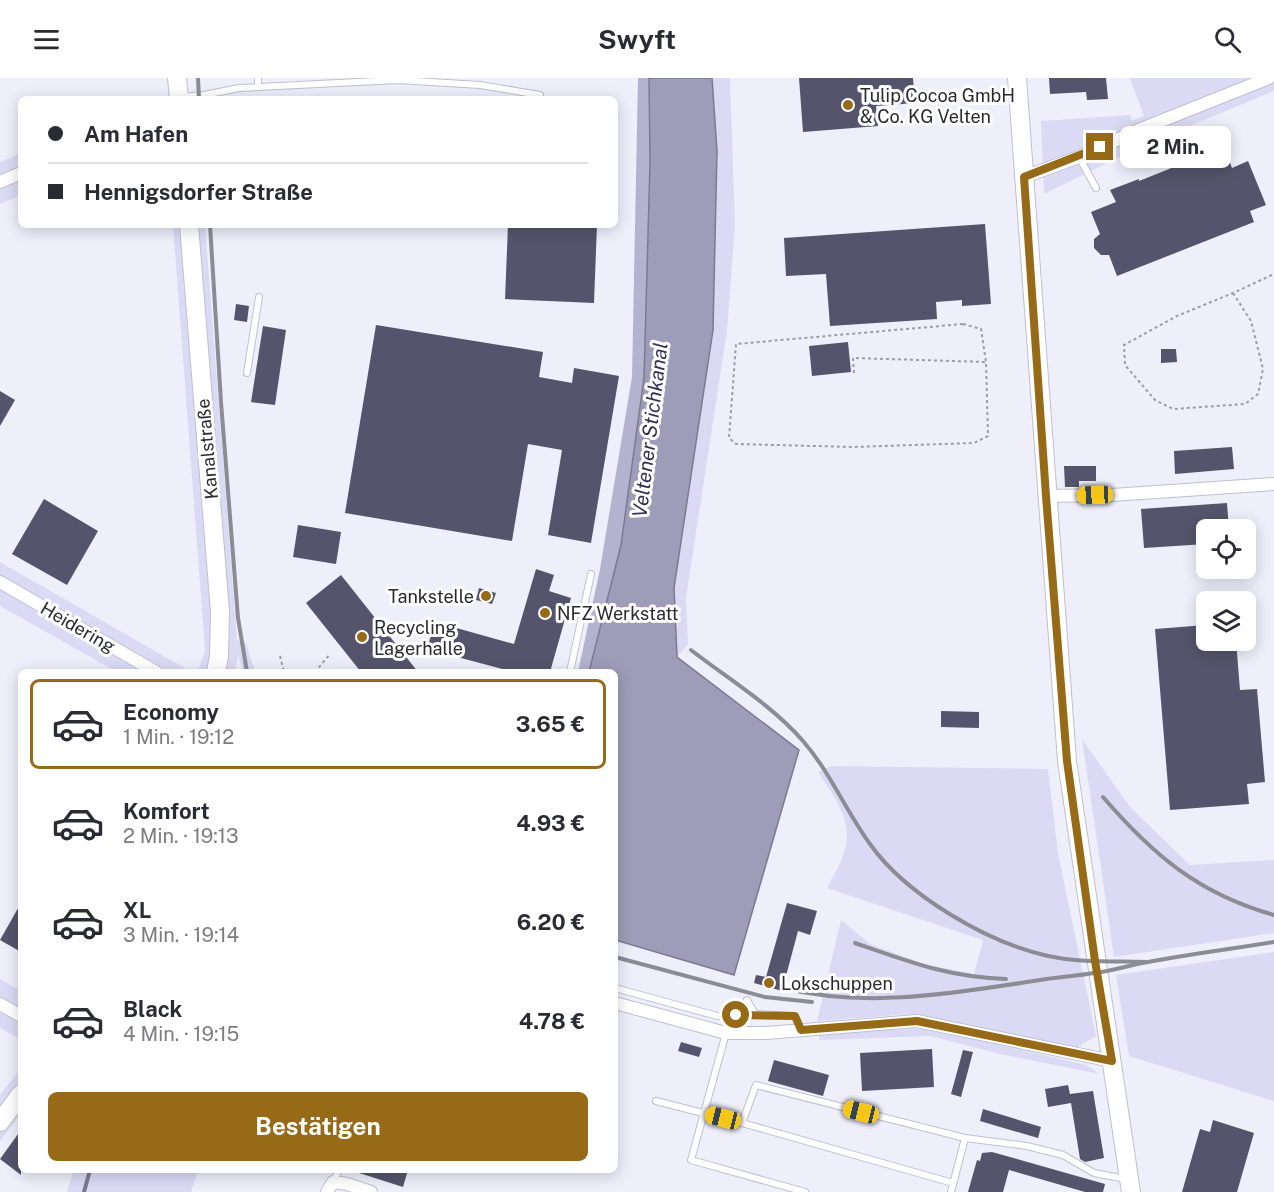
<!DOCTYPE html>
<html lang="de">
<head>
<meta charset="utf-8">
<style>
	:root { --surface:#fff; --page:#f2f2f3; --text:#2b2b33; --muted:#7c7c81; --line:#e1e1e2; --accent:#976a18 }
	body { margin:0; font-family:"Public Sans",sans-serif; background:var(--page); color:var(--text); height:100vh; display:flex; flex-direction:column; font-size:22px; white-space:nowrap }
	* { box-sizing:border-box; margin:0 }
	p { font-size:20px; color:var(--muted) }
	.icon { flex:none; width:33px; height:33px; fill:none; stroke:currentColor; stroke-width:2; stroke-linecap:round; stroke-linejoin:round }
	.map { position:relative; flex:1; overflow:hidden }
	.panel { position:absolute; left:18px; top:591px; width:600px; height:504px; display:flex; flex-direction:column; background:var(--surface); border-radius:9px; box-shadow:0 3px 15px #0003 }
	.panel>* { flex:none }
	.hud { position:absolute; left:18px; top:18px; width:600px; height:132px; border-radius:9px; box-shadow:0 3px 15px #0003; display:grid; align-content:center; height:132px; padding:0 30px; background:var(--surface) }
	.controls { position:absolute; left:1196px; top:441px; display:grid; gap:12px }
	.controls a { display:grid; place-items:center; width:60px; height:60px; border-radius:9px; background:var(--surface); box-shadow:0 3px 15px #0003; font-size:30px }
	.end { position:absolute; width:27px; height:27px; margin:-14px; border:8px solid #976a18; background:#fff; box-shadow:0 0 0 3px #fff }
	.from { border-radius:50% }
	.bubble { position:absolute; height:42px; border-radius:9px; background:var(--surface); box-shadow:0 3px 15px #0003; font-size:20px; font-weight:700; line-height:42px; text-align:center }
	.car { position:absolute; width:18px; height:36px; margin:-18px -9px; border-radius:8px; box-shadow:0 0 4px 2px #0007; background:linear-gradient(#f5c518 24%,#345 0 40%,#f5c518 0 76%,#345 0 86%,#f5c518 0) }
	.hud b { display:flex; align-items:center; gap:21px; height:57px; font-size:22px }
	.hud b+b { border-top:2px solid var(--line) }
	.hud i { width:15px; height:15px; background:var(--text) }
	ul { padding:10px 0 0; list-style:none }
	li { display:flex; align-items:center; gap:18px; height:90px; margin:0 12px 9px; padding:0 18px; border:3px solid transparent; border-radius:9px }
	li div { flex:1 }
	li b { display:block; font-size:22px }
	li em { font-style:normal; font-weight:700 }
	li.active { border-color:var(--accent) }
	li>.icon { width:54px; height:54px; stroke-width:1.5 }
	.primary-button { display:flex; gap:12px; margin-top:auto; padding:12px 30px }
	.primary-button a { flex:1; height:69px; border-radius:9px; background:var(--accent); color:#fff; font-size:24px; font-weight:700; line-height:69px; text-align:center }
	header { display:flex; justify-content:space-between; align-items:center; height:78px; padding:0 30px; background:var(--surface); font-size:27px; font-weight:700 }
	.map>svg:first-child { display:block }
	.green { fill:#dadaf5 }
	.forest { fill:#b4b3cf }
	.water { fill:#9e9db9; stroke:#7b7a90; stroke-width:1.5 }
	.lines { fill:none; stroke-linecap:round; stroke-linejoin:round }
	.stream { stroke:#7b7a90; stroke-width:4 }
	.building { fill:#55546c }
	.lane-casing { stroke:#c0bfd0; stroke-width:8 }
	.street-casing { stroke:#c0bfd0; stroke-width:14 }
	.secondary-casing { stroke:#c0bfd0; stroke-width:20 }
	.path { stroke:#9c9ca6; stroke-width:2; stroke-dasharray:3 3; stroke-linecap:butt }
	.lane { stroke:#fff; stroke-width:6 }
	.street { stroke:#fff; stroke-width:12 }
	.secondary { stroke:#fff; stroke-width:18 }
	.rail { stroke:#8c8c95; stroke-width:4 }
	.route { stroke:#976a18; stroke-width:8 }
	.poi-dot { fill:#976a18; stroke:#fff; stroke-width:2 }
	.labels { text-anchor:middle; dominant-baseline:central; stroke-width:6; stroke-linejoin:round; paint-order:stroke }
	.poi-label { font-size:18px; fill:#29292f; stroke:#fff; text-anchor:start }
	.street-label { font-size:18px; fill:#29292f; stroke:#fff }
	.water-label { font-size:20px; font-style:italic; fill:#322e56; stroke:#fff }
</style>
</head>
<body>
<header><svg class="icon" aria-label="menu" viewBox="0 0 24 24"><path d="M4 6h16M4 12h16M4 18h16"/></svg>Swyft<svg class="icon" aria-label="search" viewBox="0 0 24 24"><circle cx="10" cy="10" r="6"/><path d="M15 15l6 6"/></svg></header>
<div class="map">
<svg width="1274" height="1114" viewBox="0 0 1274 1114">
	<rect width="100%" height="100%" fill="#efeffc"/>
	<g class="green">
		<polygon points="712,0 730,0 735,147 727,253 686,520 688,566 677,579 674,510 713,252 717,73"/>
		<polygon points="1130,0 1274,0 1274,13 1144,67 1044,116 1041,43 1130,37 1132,43 1144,38"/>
		<polygon points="21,75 21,117 0,126 0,84"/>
		<polygon points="173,147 205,147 237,562 246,565 255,594 244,594 238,578 235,594 117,594 0,528 0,484 188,592 199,590 205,572"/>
		<polygon points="1082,661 1130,729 1190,787 1274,782 1274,855 1114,879"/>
		<path d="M831,688L1048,691L1058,775L1096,958L1076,970L910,936L817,943L841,842L870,866L924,886L974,896L983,862L827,810C833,798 842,784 845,771C853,742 833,717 818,694Z"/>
		<polygon points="1274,874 1274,1023 1129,978 1116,897"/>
		<polygon points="0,901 21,913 21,962 0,950"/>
		<polygon points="929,950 1086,987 1100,996 1000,976 930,958 819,962 820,956"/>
		<polygon points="21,990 21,1036 0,1063 0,1017"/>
		<polygon points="74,1092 198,1092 191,1114 67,1114"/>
	</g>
	<polygon class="forest" points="638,0 649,0 650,85 644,299 621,467 589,594 578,594 600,491 632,299"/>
	<polygon class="water" points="649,0 712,0 717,73 713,252 674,510 677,579 799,672 734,897 615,862 615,594 589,594 621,467 644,300 650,85"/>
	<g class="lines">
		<polyline class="stream" points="84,1114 90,1092"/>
	</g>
	<g class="building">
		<polygon points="799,0 913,0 915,25 876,28 878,48 803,54"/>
		<polygon points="1049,0 1106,0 1108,21 1087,22 1086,14 1050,16"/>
		<polygon points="1224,69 1232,90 1248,83 1266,127 1250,133 1254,144 1117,198 1109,177 1101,177 1094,170 1094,161 1100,156 1091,134 1116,124 1110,112 1139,101 1139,103"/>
		<polygon points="985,146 991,226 962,228 962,222 936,224 937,241 830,248 826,196 786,198 784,160"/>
		<polygon points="508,147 597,147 594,225 505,221"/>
		<polygon points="236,226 249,228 247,244 234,242"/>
		<polygon points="376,247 543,274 539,299 572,305 574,290 619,298 591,465 548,457 562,372 528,366 512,463 345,435"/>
		<polygon points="263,248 286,252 275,327 251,324"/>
		<polygon points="848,264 851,294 812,298 809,268"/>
		<polygon points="1161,271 1176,271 1177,284 1161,285"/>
		<polygon points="0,313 15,322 0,348"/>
		<polygon points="1232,369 1234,391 1175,396 1174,373"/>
		<polygon points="1064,388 1096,388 1096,403 1079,403 1079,409 1065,409"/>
		<polygon points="44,421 98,453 67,507 12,476"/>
		<polygon points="1227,425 1229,452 1206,452 1206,466 1144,470 1141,431"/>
		<polygon points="298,447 341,454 336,486 293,479"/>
		<polygon points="536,491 554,497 549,513 571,520 550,594 514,594 427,571 435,544 514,566"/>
		<polygon points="341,497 418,594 361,594 306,525"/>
		<polygon points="479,510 496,515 492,526 476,522"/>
		<polygon points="1206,547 1206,562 1236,562 1240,612 1257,611 1265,704 1247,706 1249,726 1170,732 1155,551"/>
		<polygon points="941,633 979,634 979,650 941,649"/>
		<polygon points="21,825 21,874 0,862"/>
		<polygon points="787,825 817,833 810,857 798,853 782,913 754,905 756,897 766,899"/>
		<polygon points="681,964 702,970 699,979 678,973"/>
		<polygon points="932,971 934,1009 862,1013 860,975"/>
		<polygon points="963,972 973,974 961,1019 951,1016"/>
		<polygon points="774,982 829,997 823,1018 768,1003"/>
		<polygon points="1068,1007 1070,1016 1093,1013 1104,1080 1085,1084 1080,1081 1071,1025 1048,1029 1045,1011"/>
		<polygon points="983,1031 1041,1049 1038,1060 980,1043"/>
		<polygon points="1213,1042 1254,1055 1237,1114 1182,1114 1200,1051 1210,1054"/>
		<polygon points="21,1052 21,1097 0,1081"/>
		<polygon points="992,1074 1105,1106 1103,1114 1085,1114 1009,1092 1003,1114 968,1114 977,1082 980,1083 982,1075"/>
		<polygon points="356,1092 408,1092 403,1109 356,1094"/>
	</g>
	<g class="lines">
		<g class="lane-casing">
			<g id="lane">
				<polyline points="258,0 258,9"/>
				<polyline points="182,19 204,17 239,10 398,2 480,7 540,17"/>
				<polyline points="1079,79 1096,110"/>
				<polyline points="247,295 259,219"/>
				<polyline points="570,594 591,496"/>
				<polyline points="615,910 717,938 755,936"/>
				<polyline points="747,922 755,936 795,938 801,952"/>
				<polyline points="726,955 691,1082 805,1114"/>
				<polyline points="656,1023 742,1045 953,1105"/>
				<polyline points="742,1045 756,1007 965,1060 1027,1068 1063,1077 1094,1095 1126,1101"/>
				<polyline points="333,1104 339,1092"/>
				<polyline points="951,1114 965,1060"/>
			</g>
		</g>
		<g class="street-casing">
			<g id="street">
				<polyline points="1024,99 1079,79 1141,51 1269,0"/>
				<polyline points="0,104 21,95"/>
				<polyline points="1046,418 1112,417 1274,406"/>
				<polyline points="0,504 156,594"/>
				<polyline points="615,925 726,955 766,955 917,943 1112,983"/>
				<polyline points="0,926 21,938"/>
				<polyline points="327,1114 333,1104 347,1106 371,1114"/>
			</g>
		</g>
		<g class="secondary-casing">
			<g id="secondary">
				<polyline points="177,0 179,21"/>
				<polyline points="1017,0 1067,683 1131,1114"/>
				<polyline points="189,147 220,534 219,578 216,594"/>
				<polyline points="0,1044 21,1016"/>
			</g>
		</g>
		<g class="path">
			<polyline points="1233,215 1251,243 1263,291 1258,316 1245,326 1173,331 1155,322 1125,287 1124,267 1177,238 1233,215 1274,196"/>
			<polygon points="963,246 981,251 986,284 988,358 974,365 854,369 736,366 729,360 736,266"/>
			<polyline points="854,295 853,280 986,284"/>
			<polyline points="280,578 284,594"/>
			<polyline points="315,594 330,576"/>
		</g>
		<use href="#lane" class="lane"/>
		<use href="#street" class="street"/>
		<use href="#secondary" class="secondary"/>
		<g class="rail">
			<polyline points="198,0 199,21"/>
			<polyline points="210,147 221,324 238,540 247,594"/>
			<path d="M691,572C727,600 773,628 803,663C830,694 846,733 870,766C906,817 988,865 1048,878C1080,885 1115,883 1148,884"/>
			<path d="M1103,719C1153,777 1199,816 1274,837"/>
			<path d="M855,865C909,884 948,899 1006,901"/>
			<polyline points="615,879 765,919 812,924"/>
			<path d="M783,910C868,931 954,915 1040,902C1058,899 1076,898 1094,895C1112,893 1130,887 1148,884C1190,876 1232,871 1274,864"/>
		</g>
	</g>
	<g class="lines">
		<polyline class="route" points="736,937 795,938 801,952 917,943 1112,983 1095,883 1067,683 1046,418 1024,99 1100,69"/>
	</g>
	<g class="poi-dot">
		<circle cx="848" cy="27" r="6"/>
		<circle cx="486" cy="518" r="6"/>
		<circle cx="545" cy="535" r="6"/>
		<circle cx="362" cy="559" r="6"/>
		<circle cx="769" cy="905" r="6"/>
	</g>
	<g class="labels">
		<g class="poi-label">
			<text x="860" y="17">Tulip Cocoa GmbH<tspan x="860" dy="21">&amp; Co. KG Velten</tspan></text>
			<text x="474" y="518" text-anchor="end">Tankstelle</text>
			<text x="557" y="535">NFZ Werkstatt</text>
			<text x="374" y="549">Recycling<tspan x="374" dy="21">Lagerhalle</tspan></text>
			<text x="781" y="905">Lokschuppen</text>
		</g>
		<g class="street-label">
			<text transform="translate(207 371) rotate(-95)">Kanalstraße</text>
			<text transform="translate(78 549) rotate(30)">Heidering</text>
		</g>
		<g class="water-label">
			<text transform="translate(650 352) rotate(-83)">Veltener Stichkanal</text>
		</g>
	</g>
</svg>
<div class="controls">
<a><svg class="icon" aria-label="locate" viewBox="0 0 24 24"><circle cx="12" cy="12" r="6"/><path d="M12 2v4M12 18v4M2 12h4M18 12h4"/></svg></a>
<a><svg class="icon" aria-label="layers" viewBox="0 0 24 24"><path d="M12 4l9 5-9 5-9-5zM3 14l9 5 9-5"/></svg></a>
</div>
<i class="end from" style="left:736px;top:937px"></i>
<i class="end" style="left:1100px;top:69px"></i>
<div class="bubble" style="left:1120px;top:48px;width:111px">2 Min.</div>
<i class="car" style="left:1095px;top:417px;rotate:268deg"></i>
<i class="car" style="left:861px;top:1034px;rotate:284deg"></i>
<i class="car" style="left:723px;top:1040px;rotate:284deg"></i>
<div class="hud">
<b><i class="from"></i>Am Hafen</b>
<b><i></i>Hennigsdorfer Straße</b>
</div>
<section class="panel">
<ul>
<li class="active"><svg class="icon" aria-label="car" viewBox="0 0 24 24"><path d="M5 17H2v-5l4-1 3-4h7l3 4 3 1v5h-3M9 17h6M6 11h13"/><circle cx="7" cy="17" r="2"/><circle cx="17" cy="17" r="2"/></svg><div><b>Economy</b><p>1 Min. · 19:12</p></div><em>3.65 €</em></li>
<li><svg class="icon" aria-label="car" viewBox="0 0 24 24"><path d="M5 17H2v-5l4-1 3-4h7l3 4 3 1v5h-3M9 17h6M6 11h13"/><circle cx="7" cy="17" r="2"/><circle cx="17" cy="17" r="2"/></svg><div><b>Komfort</b><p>2 Min. · 19:13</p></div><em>4.93 €</em></li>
<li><svg class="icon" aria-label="car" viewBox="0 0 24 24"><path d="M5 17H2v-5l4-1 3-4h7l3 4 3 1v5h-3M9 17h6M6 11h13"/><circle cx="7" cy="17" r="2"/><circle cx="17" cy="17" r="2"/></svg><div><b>XL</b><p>3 Min. · 19:14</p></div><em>6.20 €</em></li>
<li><svg class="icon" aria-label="car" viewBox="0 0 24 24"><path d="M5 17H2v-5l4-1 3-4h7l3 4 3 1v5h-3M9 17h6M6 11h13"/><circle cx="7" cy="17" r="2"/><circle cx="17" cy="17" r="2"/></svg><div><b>Black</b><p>4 Min. · 19:15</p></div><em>4.78 €</em></li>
</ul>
<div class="primary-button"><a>Bestätigen</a></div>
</section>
</div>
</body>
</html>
